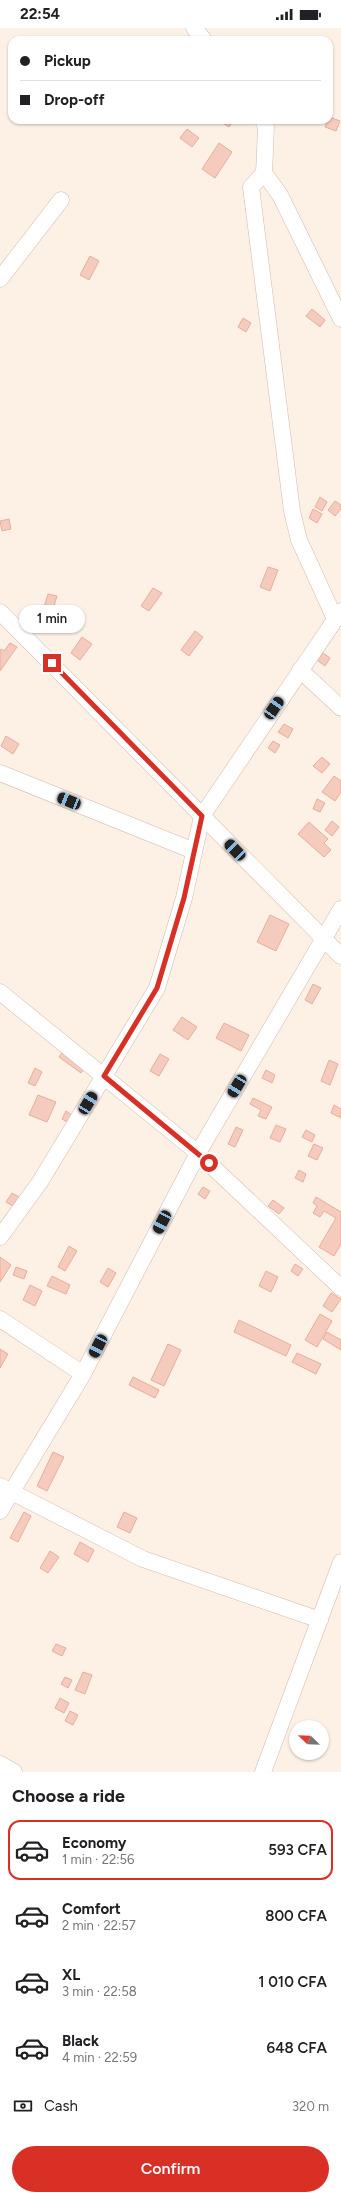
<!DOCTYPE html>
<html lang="en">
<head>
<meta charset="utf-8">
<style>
	:root { --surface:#fff; --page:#f2f2f2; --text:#202124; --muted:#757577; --line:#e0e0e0; --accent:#d93025 }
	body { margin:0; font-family:Figtree,sans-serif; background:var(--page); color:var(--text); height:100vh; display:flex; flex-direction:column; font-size:15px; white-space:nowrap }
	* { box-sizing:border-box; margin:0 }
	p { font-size:13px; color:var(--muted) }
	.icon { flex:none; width:22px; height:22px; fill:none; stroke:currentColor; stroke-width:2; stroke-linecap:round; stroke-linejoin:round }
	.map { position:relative; height:1744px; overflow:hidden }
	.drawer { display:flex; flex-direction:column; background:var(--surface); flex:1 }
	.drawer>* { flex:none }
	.banner { position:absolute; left:8px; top:8px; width:325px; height:88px; border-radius:12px; box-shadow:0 1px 3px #0004; display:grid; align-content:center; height:88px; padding:0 12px; background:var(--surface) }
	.needle { width:26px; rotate:293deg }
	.controls { position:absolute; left:289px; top:1692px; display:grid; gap:8px }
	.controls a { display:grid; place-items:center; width:40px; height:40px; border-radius:50%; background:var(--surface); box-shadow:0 1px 3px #0004; font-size:20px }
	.end { position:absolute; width:18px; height:18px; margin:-9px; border:5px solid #d93025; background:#fff; box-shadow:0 0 0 2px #fff }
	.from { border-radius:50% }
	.bubble { position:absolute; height:28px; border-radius:14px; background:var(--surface); box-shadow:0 1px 3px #0004; font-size:13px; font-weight:600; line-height:28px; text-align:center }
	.car { position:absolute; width:12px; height:24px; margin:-12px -6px; border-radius:5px; box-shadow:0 0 3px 1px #0007; background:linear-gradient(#222 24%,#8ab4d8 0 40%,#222 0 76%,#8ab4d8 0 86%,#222 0) }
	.banner b { display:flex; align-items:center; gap:14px; height:38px; font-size:15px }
	.banner b+b { border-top:1px solid var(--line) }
	.banner i { width:10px; height:10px; background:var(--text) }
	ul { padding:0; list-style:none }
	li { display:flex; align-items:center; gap:12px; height:60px; margin:0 8px 6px; padding:0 4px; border:2px solid transparent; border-radius:12px }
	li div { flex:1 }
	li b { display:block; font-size:15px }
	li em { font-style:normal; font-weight:600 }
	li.selected { border-color:var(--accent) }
	li>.icon { width:36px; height:36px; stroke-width:1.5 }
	h2 { padding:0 12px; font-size:18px; line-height:48px }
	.pay { display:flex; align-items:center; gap:10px; height:44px; padding:0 12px; font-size:15px }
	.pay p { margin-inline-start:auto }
	.cta { display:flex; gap:8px; margin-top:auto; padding:8px 12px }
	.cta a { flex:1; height:46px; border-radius:24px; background:var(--accent); color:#fff; font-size:16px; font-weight:600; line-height:46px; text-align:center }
	.status { display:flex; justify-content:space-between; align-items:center; height:28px; padding:0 20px; background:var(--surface); direction:ltr }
	.status svg { height:11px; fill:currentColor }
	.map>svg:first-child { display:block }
	.building { fill:#f4cbbc; stroke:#e8ae9c }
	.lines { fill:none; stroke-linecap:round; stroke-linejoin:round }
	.minor-casing { stroke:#d2b9ae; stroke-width:17 }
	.minor { stroke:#fff; stroke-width:16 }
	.route { stroke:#d93025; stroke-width:5 }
</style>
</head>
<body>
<div class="status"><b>22:54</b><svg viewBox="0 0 49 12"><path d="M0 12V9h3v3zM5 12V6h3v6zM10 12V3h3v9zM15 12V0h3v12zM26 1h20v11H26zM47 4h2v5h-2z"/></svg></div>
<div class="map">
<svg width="341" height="1744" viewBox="0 0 341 1744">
	<rect width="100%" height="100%" fill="#fdf1e6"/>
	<g class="building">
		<polygon points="329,89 340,93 336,103 325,99"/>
		<polygon points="218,92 234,92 229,99"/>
		<polygon points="187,101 199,110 192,119 180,110"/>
		<polygon points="219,115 232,124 215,150 202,141"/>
		<polygon points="90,228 99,233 89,252 80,247"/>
		<polygon points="312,281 325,292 320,299 306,288"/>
		<polygon points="243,290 251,295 246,304 238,299"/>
		<polygon points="320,469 327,474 322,483 315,479"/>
		<polygon points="335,473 341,477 341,481 335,488 328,482"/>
		<polygon points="313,481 322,486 317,495 309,490"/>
		<polygon points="9,491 11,501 2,503 0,493"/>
		<polygon points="268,539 278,542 270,563 260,559"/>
		<polygon points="153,560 162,565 149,583 141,578"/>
		<polygon points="48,566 57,568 53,581 44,579"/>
		<polygon points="195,603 203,609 189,628 181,622"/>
		<polygon points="82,609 92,616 80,632 71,625"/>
		<polygon points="10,615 17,619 0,643 0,623 1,621 4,623"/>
		<polygon points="323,625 330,630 325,638 317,632"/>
		<polygon points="284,696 293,701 288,710 278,704"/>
		<polygon points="6,708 19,716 13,726 1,718"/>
		<polygon points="273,713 280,717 275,725 268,720"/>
		<polygon points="322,729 330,736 322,745 313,738"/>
		<polygon points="334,748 341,753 341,764 335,773 322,764"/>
		<polygon points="317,771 325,775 320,784 313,781"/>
		<polygon points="332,793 339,799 332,808 325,802"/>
		<polygon points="309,794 328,811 324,815 331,822 324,829 298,806"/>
		<polygon points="270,887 289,896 276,923 257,914"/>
		<polygon points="313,956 321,960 312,976 305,972"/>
		<polygon points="182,989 197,999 188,1012 173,1002"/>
		<polygon points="224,995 249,1007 241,1023 216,1010"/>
		<polygon points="64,1022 86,1038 81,1045 59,1029"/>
		<polygon points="160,1026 169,1031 159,1048 150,1043"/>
		<polygon points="329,1032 338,1036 330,1057 321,1053"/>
		<polygon points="35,1040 42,1044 35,1058 28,1055"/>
		<polygon points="266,1042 275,1047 272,1055 262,1050"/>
		<polygon points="38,1067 56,1074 47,1094 29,1087"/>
		<polygon points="253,1070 272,1079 266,1091 258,1088 261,1082 250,1076"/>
		<polygon points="334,1077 341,1081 341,1090 331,1085"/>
		<polygon points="66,1083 73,1088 69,1095 62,1091"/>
		<polygon points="276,1097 286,1101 280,1114 270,1110"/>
		<polygon points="236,1099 243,1102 235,1119 228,1116"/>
		<polygon points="306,1102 315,1107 312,1114 302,1109"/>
		<polygon points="314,1116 323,1120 317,1132 308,1128"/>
		<polygon points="299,1142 306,1146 303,1154 295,1150"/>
		<polygon points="203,1159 210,1163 205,1171 198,1166"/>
		<polygon points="12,1165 19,1169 13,1178 6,1174"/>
		<polygon points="316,1169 341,1184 341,1216 334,1228 319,1219 336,1190 324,1183 320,1189 313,1185 317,1178 313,1175"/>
		<polygon points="273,1172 284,1180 279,1186 268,1178"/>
		<polygon points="69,1218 77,1223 65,1243 58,1239"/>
		<polygon points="0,1229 11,1237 0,1254"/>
		<polygon points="295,1236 303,1241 298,1248 291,1243"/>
		<polygon points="16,1239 27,1243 24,1251 13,1247"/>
		<polygon points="108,1240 116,1245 108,1259 100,1254"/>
		<polygon points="266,1243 278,1249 271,1264 259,1258"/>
		<polygon points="52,1248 70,1257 66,1266 47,1258"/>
		<polygon points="30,1257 42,1263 35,1278 23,1272"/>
		<polygon points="331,1265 341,1271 332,1284 323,1278"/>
		<polygon points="320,1286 332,1293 317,1319 305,1312"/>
		<polygon points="239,1292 291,1317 286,1328 234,1304"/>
		<polygon points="327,1304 341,1312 341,1322 323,1311"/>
		<polygon points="168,1316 181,1322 164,1358 151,1352"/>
		<polygon points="0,1321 8,1326 0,1340"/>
		<polygon points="297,1325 321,1336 316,1346 292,1334"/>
		<polygon points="133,1349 159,1362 155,1370 129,1357"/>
		<polygon points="53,1424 64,1429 47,1463 37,1458"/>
		<polygon points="24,1484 31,1488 18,1514 10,1510"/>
		<polygon points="124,1484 137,1490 130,1505 117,1499"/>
		<polygon points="80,1514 94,1522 88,1534 74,1526"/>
		<polygon points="50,1523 59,1529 48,1545 40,1540"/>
		<polygon points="56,1616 66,1620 62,1628 52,1623"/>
		<polygon points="83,1644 92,1647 85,1666 75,1662"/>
		<polygon points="65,1649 72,1652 68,1660 61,1656"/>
		<polygon points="60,1670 69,1675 64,1685 55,1680"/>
		<polygon points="70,1683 78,1687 73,1697 65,1693"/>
	</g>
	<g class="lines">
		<g class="minor-casing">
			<g id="minor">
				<polyline points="194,0 204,12"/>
				<polyline points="263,92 266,99 264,145 280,167 341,291"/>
				<polyline points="264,145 251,159 292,483 299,512 335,591"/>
				<polyline points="0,251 61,172"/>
				<polyline points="0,584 341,928"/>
				<polyline points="300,642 341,680"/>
				<polyline points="0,745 194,823"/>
				<polyline points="0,964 198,1125 341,1260"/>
				<polyline points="0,1209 40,1154 157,960 184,870 202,788 341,583"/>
				<polyline points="0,1291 83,1346"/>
				<polyline points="0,1458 143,1531 320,1592"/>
				<polyline points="0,1483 83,1346 198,1125 341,881"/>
				<polyline points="0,1736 14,1744"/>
				<polyline points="263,1744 341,1534"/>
			</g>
		</g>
		<use href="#minor" class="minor"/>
	</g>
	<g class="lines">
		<polyline class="route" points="52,635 202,788 184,870 157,960 104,1048 209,1135"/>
	</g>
</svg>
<div class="controls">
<a><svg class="needle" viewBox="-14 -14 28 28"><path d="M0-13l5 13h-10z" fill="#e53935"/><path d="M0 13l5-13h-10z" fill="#757577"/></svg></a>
</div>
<i class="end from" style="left:209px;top:1135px"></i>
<i class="end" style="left:52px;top:635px"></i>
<div class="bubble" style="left:19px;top:577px;width:66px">1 min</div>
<i class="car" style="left:274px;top:680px;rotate:34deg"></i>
<i class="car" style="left:69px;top:773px;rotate:292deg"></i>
<i class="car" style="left:235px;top:822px;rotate:316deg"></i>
<i class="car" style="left:237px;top:1058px;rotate:211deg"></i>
<i class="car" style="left:88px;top:1075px;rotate:31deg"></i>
<i class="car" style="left:162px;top:1194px;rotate:207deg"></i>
<i class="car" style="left:98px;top:1318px;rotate:207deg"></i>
<div class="banner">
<b><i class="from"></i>Pickup</b>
<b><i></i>Drop-off</b>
</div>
</div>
<section class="drawer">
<h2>Choose a ride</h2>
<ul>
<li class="selected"><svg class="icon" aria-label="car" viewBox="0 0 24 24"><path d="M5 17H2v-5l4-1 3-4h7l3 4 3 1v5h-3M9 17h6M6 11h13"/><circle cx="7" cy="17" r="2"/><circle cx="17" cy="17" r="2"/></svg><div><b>Economy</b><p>1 min · 22:56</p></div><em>593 CFA</em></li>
<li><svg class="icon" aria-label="car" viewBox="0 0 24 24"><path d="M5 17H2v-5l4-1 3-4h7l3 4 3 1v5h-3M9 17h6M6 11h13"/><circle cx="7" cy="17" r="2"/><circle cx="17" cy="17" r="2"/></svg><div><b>Comfort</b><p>2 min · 22:57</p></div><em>800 CFA</em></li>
<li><svg class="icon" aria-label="car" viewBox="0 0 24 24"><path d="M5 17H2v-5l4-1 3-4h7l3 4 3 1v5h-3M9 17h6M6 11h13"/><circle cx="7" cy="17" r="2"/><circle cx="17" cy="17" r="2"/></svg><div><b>XL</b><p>3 min · 22:58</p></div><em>1 010 CFA</em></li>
<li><svg class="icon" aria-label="car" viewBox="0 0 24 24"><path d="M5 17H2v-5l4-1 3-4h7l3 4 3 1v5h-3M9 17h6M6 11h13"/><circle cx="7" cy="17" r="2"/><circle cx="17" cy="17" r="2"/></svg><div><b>Black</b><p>4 min · 22:59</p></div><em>648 CFA</em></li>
</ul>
<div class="pay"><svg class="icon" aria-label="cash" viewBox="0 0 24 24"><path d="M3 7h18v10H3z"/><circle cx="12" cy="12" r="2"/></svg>Cash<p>320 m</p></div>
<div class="cta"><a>Confirm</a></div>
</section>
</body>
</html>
